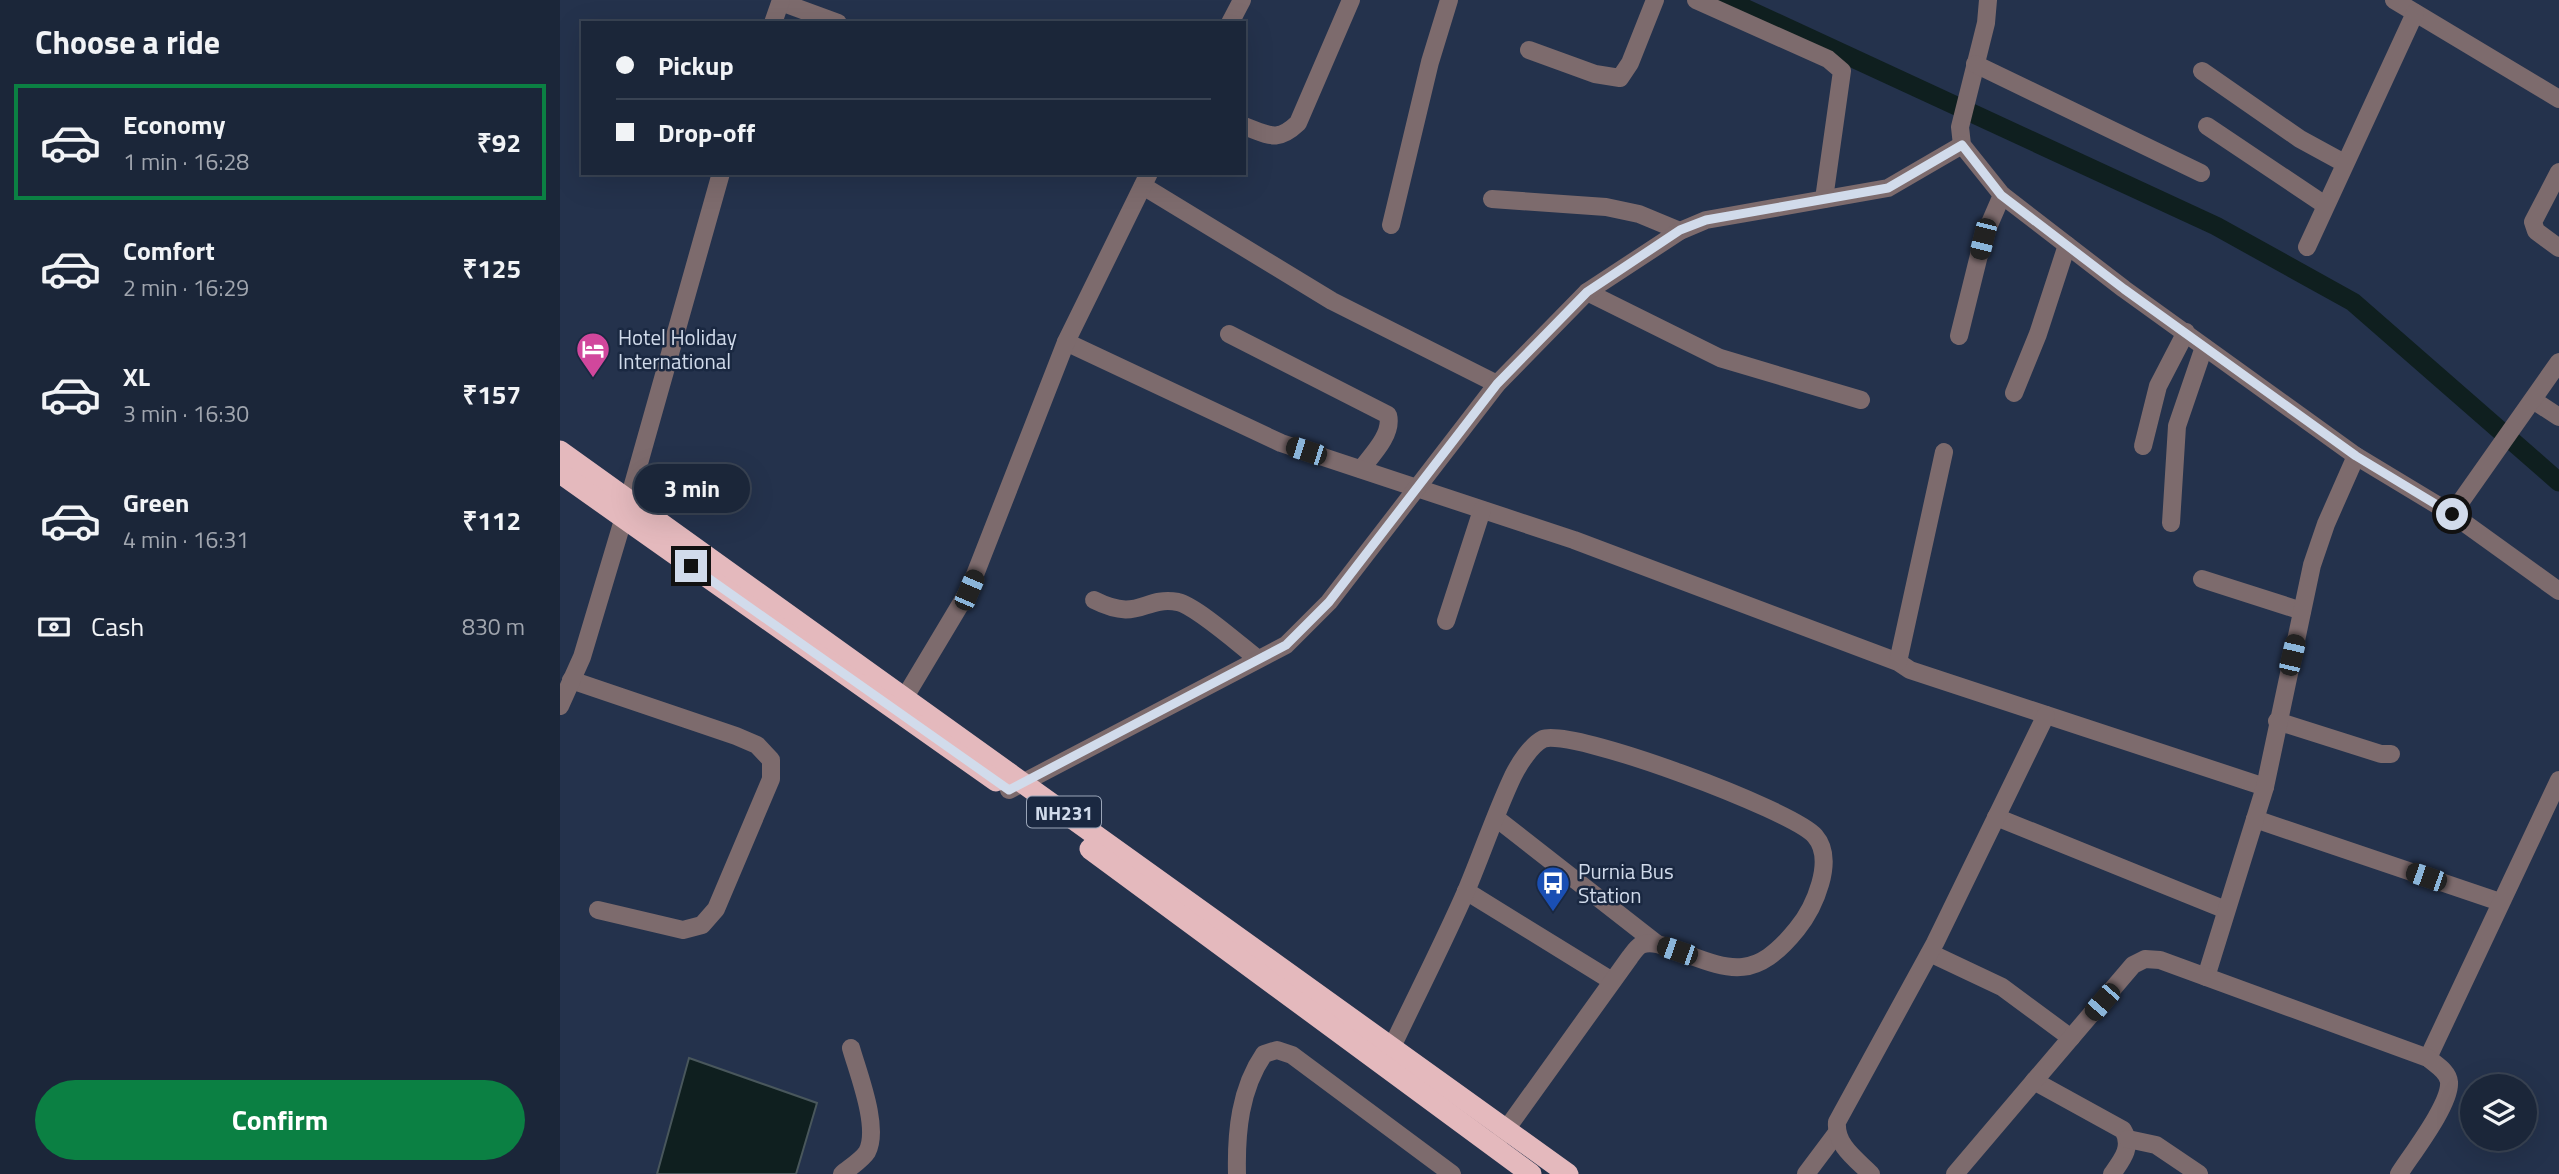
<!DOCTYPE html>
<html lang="en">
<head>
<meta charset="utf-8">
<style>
	:root { --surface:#1b2639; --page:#283244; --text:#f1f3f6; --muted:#a0a5ae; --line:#394353; --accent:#0b8043 }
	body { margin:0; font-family:"Titillium Web",sans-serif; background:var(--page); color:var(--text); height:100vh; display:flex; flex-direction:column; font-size:26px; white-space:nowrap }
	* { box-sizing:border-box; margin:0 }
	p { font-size:23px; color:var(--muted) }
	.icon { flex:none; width:38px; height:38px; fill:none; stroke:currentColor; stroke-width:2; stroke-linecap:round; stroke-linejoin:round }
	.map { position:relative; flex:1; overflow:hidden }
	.panel { display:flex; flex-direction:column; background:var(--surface); width:560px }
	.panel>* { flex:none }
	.guide { position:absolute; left:21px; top:21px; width:665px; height:154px; border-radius:0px; box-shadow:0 7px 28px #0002,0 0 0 2px var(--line); display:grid; align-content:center; height:154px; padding:0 35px; background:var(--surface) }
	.fabs { position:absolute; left:1900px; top:1074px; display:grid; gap:14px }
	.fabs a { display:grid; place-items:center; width:77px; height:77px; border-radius:50%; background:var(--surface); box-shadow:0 7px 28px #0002,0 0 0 2px var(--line); font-size:35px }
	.end { position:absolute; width:32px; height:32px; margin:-16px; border:9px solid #d1dbeb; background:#111; box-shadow:0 0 0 4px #111 }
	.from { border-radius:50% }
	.bubble { position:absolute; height:49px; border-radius:24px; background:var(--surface); box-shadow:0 7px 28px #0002,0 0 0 2px var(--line); font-size:23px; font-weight:700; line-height:49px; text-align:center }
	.car { position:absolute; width:21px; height:42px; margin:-21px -10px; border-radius:9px; box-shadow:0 0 5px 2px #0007; background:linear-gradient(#222 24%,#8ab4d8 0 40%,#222 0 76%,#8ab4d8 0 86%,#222 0) }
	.guide b { display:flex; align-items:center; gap:24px; height:66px; font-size:26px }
	.guide b+b { border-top:2px solid var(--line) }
	.guide i { width:18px; height:18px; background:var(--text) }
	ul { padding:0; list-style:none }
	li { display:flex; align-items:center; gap:21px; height:116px; margin:0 14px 10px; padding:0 21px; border:4px solid transparent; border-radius:0px }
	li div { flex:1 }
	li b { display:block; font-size:26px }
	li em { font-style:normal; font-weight:700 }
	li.on { border-color:var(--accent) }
	li>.icon { width:63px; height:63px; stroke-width:1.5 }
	h2 { padding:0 35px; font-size:32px; line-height:84px }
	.pay { display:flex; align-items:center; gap:18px; height:77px; padding:0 35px; font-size:26px }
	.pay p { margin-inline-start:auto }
	.button { display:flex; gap:14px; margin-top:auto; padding:14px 35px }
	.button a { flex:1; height:80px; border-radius:42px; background:var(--accent); color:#fff; font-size:28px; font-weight:700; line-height:80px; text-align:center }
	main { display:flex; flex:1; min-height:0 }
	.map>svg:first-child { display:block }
	.water { fill:#0f1f1f; stroke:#49575c; stroke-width:2 }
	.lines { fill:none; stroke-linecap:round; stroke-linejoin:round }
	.canal { stroke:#0f1f1f; stroke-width:19 }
	.minor { stroke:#7d6b6d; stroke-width:18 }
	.highway { stroke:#e4b9bd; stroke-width:21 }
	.route { stroke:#d1dbeb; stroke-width:9 }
	.labels { text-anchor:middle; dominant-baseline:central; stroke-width:5; stroke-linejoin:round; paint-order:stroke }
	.shield { fill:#1a2841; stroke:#9aa5b8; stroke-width:2 }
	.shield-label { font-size:19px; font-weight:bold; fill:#d1dbeb }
	.poi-label { font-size:21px; fill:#d1dbeb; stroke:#1a2841; text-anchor:start }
</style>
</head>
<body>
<main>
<section class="panel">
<h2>Choose a ride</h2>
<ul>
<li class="on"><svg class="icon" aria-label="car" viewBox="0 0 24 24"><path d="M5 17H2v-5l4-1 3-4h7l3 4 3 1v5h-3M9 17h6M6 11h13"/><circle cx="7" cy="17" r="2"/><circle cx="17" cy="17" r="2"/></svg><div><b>Economy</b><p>1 min · 16:28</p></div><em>₹92</em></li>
<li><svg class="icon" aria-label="car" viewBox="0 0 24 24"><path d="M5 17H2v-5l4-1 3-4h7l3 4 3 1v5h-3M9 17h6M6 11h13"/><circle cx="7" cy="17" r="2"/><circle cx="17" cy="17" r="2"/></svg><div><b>Comfort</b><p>2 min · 16:29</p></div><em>₹125</em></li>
<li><svg class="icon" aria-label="car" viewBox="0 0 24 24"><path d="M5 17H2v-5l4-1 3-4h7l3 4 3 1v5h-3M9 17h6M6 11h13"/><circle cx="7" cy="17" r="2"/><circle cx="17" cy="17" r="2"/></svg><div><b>XL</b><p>3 min · 16:30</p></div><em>₹157</em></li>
<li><svg class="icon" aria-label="car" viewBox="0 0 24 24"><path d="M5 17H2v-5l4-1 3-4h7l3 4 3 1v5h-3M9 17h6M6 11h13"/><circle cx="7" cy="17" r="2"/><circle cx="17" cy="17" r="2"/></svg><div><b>Green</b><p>4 min · 16:31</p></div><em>₹112</em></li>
</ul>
<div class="pay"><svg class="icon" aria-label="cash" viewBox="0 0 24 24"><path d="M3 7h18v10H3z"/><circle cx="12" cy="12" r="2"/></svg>Cash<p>830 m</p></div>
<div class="button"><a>Confirm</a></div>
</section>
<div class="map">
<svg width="1999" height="1174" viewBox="0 0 1999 1174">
	<rect width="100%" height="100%" fill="#24324c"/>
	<polygon class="water" points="129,1058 257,1103 236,1174 97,1174"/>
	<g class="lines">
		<polyline class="canal" points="1167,0 1656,226 1793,302 1999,482"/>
		<g class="minor">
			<polyline points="1136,0 1268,59 1282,71 1264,199"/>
			<polyline points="1428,0 1426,23 1400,127 1402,145 1442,195 1564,289 1796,456 1892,514 1999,591"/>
			<polyline points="1834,0 1999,99"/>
			<polyline points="221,2 278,23"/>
			<polyline points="213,23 221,0"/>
			<polyline points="670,23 682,0"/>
			<polyline points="969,50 1035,74 1060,78 1070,63 1095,0"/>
			<polyline points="1415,64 1641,173"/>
			<polyline points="1642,71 1740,139 1784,163"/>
			<path d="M684,126C709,135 717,143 738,123L791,0"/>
			<polyline points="1647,126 1765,205"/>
			<polyline points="1999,172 1973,222 1976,231 1999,248"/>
			<polyline points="583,186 772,301 937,384"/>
			<polyline points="932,199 1046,207 1079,214 1120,231"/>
			<polyline points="831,225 870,62 889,0"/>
			<polyline points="1747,247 1855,13"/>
			<polyline points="1027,292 1160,358 1301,400"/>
			<path d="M669,334L828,415C833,434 812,455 801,469"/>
			<polyline points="1399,336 1423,239 1442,195"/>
			<polyline points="506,342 721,443 1014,540 1338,662 1350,670 1705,787"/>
			<polyline points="1454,393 1478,334 1507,245"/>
			<polyline points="1973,400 1999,417"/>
			<polyline points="1583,446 1598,386 1626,332"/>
			<polyline points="1892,514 1999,362"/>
			<polyline points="1611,523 1617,426 1644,347"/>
			<polyline points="1642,579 1742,611"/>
			<path d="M534,600C580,623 582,596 618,602C636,606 681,646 698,659"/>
			<polyline points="886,621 922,510"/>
			<polyline points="1338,662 1384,452"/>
			<polyline points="11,680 176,736 197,745 211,760 211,779 156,909 142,925 123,930 38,910"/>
			<polyline points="0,706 22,657 63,520 161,173"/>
			<polyline points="339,707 409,590 506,342 589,173"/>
			<polyline points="1717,721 1821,754 1831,754"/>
			<polyline points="449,790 726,645 769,602 937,384 1027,292 1120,231 1146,220 1328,188 1402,145"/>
			<polyline points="1436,817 1666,910"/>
			<polyline points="936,818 1096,943"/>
			<polyline points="1695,819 1940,902"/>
			<polyline points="906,891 1052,981"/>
			<polyline points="1370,953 1442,987 1511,1038"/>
			<polyline points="1646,977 1705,787 1752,565 1766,524 1796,456"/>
			<path d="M832,1047C857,994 884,942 907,889C923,851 936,812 953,776C959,764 971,745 983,739C1010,727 1233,810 1255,836C1276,860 1254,908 1237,929C1191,986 1166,968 1107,947C1099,944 1089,941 1081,945C1077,947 1073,953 1070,957L940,1138"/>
			<polyline points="1868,1058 1999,780"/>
			<path d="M1474,1081L1563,1130C1573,1147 1562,1160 1552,1174"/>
			<polyline points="1568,1139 1596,1145 1639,1174"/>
			<path d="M282,1174C289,1168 302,1160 307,1152C320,1128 298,1073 291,1048"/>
			<path d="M677,1174C676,1132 680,1089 704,1054L717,1050L732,1055L892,1174"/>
			<polyline points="1246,1174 1276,1134"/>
			<path d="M1311,1174C1296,1159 1275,1145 1277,1122L1375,943L1486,715"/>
			<path d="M1395,1174L1573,965L1585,959L1600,960L1868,1058C1876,1065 1888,1071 1889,1082C1891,1104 1851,1155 1839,1174"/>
		</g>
		<g class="highway">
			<polyline points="0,451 1008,1174"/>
			<polyline points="0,473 436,781"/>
			<polyline points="530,849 971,1174"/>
		</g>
	</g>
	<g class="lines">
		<polyline class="route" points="131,566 449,790 726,645 769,602 937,384 1027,292 1120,230 1146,220 1328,188 1402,145 1441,195 1564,289 1796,456 1892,514"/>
	</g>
	<defs>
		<g id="hotel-pin" transform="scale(1.75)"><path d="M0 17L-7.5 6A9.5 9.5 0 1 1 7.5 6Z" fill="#d1479c" stroke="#1a2841"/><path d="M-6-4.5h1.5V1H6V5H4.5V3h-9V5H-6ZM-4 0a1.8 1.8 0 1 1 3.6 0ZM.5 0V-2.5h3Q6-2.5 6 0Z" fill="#fff"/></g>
		<g id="bus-pin" transform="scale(1.75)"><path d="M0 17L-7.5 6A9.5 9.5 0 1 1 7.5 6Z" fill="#1a4fb4" stroke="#1a2841"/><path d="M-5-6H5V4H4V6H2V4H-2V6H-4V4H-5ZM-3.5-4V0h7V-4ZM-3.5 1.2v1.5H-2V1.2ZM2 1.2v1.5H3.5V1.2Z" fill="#fff"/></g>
	</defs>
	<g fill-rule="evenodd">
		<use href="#hotel-pin" x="33" y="349"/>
		<use href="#bus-pin" x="993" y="883"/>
	</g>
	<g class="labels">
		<rect class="shield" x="467" y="796.5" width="74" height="31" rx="5"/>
		<g class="shield-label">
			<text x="504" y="812">NH231</text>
		</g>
		<g class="poi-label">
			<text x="58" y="337">Hotel Holiday<tspan x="58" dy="24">International</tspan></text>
			<text x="1018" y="871">Purnia Bus<tspan x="1018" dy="24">Station</tspan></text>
		</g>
	</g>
</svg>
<div class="fabs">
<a><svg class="icon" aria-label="layers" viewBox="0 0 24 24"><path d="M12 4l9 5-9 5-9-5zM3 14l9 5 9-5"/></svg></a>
</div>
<i class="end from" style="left:1892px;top:514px"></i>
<i class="end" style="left:131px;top:566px"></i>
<div class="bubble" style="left:74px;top:464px;width:116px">3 min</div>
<i class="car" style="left:1423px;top:239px;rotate:194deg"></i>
<i class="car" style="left:746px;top:451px;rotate:288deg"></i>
<i class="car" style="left:409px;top:590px;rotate:23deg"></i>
<i class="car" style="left:1732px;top:655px;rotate:13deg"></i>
<i class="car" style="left:1866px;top:877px;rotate:289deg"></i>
<i class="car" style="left:1117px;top:951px;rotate:289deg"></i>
<i class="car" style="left:1542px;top:1002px;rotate:221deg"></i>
<div class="guide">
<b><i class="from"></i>Pickup</b>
<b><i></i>Drop-off</b>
</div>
</div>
</main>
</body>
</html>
